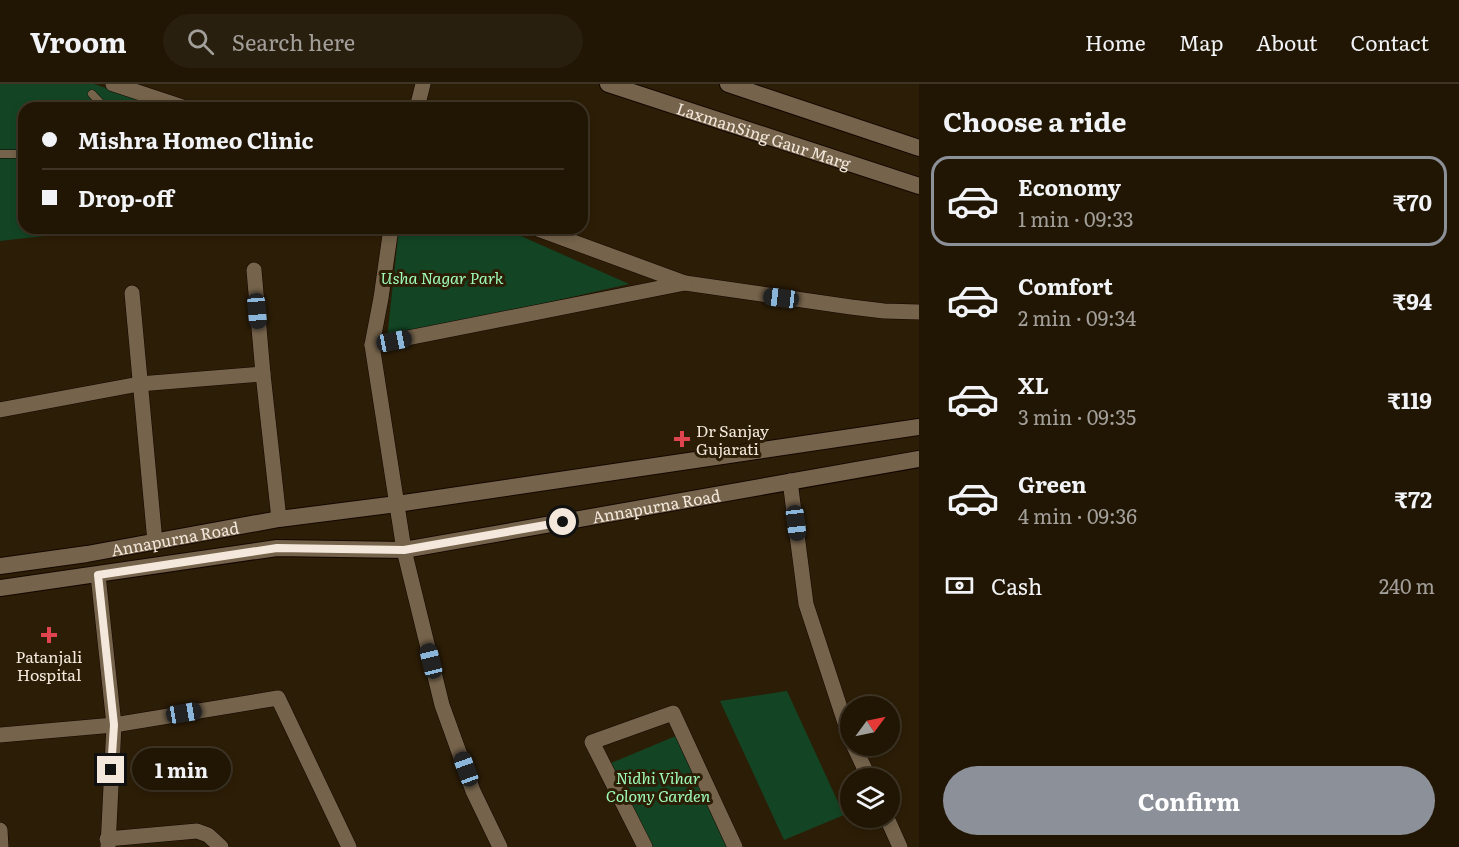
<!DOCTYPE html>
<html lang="en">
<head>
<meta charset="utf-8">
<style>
	:root { --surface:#211604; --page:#291f0e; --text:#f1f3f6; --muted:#a29f9a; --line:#3e3526; --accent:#8c9099 }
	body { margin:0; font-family:Literata,serif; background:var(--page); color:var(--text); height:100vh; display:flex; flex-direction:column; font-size:22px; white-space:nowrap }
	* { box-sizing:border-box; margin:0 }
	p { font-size:20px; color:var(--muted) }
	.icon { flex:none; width:33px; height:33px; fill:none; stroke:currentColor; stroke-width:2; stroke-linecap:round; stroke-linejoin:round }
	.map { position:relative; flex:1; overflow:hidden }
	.panel { display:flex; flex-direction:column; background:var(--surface); width:540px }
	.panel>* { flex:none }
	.guide { position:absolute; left:18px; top:18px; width:570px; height:132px; border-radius:18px; box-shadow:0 3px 9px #0003,0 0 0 2px var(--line); display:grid; align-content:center; height:132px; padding:0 24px; background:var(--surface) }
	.needle { width:39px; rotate:57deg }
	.buttons { position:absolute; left:840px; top:612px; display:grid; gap:12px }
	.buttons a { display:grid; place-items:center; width:60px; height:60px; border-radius:50%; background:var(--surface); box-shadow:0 3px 9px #0003,0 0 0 2px var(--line); font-size:30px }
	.end { position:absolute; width:27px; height:27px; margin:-14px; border:8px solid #f3e8db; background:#111; box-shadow:0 0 0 3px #111 }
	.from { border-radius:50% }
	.bubble { position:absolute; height:42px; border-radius:21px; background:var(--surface); box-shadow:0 3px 9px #0003,0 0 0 2px var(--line); font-size:20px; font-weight:700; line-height:42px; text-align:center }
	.car { position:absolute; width:18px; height:36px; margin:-18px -9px; border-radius:8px; box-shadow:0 0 4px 2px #0007; background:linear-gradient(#222 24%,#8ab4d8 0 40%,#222 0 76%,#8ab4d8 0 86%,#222 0) }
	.guide b { display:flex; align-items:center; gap:21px; height:57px; font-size:22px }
	.guide b+b { border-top:2px solid var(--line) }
	.guide i { width:15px; height:15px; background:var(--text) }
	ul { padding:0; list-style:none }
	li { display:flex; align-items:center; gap:18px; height:90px; margin:0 12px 9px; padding:0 12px; border:3px solid transparent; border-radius:18px }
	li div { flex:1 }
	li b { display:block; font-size:22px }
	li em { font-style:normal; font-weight:700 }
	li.selected { border-color:var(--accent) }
	li>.icon { width:54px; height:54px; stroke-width:1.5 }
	h2 { padding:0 24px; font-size:27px; line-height:72px }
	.pay { display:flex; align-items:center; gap:15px; height:66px; padding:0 24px; font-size:22px }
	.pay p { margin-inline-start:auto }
	.primary-button { display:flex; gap:12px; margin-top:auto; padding:12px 24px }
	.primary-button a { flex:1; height:69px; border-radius:36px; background:var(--accent); color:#fff; font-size:24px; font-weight:700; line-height:69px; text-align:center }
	header { display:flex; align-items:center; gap:36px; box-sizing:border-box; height:84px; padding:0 30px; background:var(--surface); border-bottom:2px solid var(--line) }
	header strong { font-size:28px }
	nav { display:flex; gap:33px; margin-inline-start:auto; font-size:21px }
	.search { width:420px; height:54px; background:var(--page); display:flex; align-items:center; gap:15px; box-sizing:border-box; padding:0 21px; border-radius:33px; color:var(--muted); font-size:22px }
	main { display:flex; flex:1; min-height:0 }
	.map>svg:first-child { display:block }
	.green { fill:#134524 }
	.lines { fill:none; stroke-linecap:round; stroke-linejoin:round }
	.service-casing { stroke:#140700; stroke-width:9 }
	.minor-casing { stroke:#140700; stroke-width:16 }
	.secondary-casing { stroke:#140700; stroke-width:18 }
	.service { stroke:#75634b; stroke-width:8 }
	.minor { stroke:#75634b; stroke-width:15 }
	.secondary { stroke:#75634b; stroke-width:16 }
	.route { stroke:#f3e8db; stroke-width:8 }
	.health-dot { fill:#e0444e; stroke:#2c1d06; stroke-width:2 }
	.labels { text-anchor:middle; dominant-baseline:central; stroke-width:6; stroke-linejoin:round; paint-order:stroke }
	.street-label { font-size:16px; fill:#f3e8db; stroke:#2c1d06 }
	.park-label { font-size:16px; font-style:italic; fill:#9ffbb7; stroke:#2c1d06 }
	.poi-label { font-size:16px; fill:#f3e8db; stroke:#2c1d06; text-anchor:start }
</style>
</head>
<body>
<header>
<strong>Vroom</strong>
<div class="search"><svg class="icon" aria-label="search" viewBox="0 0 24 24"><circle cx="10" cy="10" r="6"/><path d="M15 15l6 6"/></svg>Search here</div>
<nav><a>Home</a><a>Map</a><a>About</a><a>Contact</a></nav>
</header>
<main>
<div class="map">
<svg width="919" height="763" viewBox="0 0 919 763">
	<rect width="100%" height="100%" fill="#2c1d06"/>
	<g class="green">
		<polygon points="0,0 94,0 164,24 24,24 24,144 114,144 0,157"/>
		<polygon points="399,144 503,144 629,200 387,255"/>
		<polygon points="787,607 844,731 784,756 720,617"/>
		<polygon points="678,651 730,763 644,763 604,682"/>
	</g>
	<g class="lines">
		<g class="service-casing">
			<g id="service">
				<polyline points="92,10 105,24"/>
				<polyline points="0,70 24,70"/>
			</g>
		</g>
		<g class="minor-casing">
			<g id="minor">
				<polyline points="113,0 186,24"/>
				<polyline points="417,24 423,0"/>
				<polyline points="391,144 381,214 372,261 404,466 442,621 473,707 500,763"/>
				<polyline points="535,144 685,199 851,223 884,227 919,228"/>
				<polyline points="254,186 263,290 279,435"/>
				<polyline points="132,209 155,458"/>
				<polyline points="372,261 685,199"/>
				<polyline points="0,326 139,300 263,290"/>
				<polyline points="790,397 806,520 850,654"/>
				<polyline points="98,491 114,641 108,763"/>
				<polyline points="0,651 114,641 278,614 349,763"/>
				<polyline points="854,662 869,694"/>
				<polyline points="887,734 900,763"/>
				<polyline points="0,746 1,763"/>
				<polyline points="107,755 197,747 208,751 221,763"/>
				<polyline points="645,763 592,658 673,629 735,763"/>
			</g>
		</g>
		<g class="secondary-casing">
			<g id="secondary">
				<path id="s1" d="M608,0L919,102"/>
				<polyline points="728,0 919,64"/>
				<path id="s2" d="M0,482L87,470L279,435L397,420L919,343"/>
				<path id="s3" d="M0,504L277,464L404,466L919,375"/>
			</g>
		</g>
		<use href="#service" class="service"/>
		<use href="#minor" class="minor"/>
		<use href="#secondary" class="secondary"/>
	</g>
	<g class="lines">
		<polyline class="route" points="111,686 114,641 98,491 277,464 404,466 563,438"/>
	</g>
	<g class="health-dot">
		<path d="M679 346h6v6h6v6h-6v6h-6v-6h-6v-6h6z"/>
		<path d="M46 542h6v6h6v6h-6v6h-6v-6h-6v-6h6z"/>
	</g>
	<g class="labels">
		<g class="street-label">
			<text stroke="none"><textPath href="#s1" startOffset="164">LaxmanSing Gaur Marg</textPath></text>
			<text stroke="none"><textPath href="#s3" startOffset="663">Annapurna Road</textPath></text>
			<text stroke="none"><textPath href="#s2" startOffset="177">Annapurna Road</textPath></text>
		</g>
		<g class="park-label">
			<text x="442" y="193">Usha Nagar Park</text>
			<text x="658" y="693">Nidhi Vihar<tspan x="658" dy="18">Colony Garden</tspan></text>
		</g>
		<g class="poi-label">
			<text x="696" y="346">Dr Sanjay<tspan x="696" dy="18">Gujarati</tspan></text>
			<text x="49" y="572" text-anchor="middle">Patanjali<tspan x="49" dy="18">Hospital</tspan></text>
		</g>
	</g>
</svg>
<div class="buttons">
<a><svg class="needle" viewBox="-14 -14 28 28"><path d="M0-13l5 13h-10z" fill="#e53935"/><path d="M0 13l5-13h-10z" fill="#a29f9a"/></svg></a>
<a><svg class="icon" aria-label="layers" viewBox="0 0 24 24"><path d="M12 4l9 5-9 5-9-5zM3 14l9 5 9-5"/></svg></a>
</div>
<i class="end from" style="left:563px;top:438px"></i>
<i class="end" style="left:111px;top:686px"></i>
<div class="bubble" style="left:132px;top:664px;width:99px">1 min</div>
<i class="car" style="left:781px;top:214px;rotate:277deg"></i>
<i class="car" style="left:257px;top:227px;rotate:175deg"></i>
<i class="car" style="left:394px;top:257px;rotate:79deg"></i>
<i class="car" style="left:796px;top:439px;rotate:173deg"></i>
<i class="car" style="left:431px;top:577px;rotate:346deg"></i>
<i class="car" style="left:184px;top:629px;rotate:81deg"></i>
<i class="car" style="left:466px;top:685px;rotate:340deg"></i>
<div class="guide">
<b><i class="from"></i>Mishra Homeo Clinic</b>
<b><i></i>Drop-off</b>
</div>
</div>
<section class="panel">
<h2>Choose a ride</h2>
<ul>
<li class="selected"><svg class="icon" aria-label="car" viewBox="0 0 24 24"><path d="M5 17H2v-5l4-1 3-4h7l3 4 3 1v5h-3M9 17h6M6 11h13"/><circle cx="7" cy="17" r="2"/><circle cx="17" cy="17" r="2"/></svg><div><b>Economy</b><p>1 min · 09:33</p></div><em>₹70</em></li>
<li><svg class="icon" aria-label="car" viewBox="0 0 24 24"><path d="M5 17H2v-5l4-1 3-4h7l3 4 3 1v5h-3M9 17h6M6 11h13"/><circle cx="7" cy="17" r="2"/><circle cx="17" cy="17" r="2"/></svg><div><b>Comfort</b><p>2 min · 09:34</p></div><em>₹94</em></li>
<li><svg class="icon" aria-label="car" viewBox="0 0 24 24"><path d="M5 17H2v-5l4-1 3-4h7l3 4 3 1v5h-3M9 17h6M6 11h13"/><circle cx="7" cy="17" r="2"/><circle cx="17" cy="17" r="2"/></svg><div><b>XL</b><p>3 min · 09:35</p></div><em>₹119</em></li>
<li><svg class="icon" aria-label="car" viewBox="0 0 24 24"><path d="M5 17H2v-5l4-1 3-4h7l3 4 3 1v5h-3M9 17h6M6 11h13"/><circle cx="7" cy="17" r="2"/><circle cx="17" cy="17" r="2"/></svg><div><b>Green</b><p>4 min · 09:36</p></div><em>₹72</em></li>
</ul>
<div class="pay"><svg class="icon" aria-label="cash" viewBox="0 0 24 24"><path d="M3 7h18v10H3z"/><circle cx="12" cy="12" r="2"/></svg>Cash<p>240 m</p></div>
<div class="primary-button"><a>Confirm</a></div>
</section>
</main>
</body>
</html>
